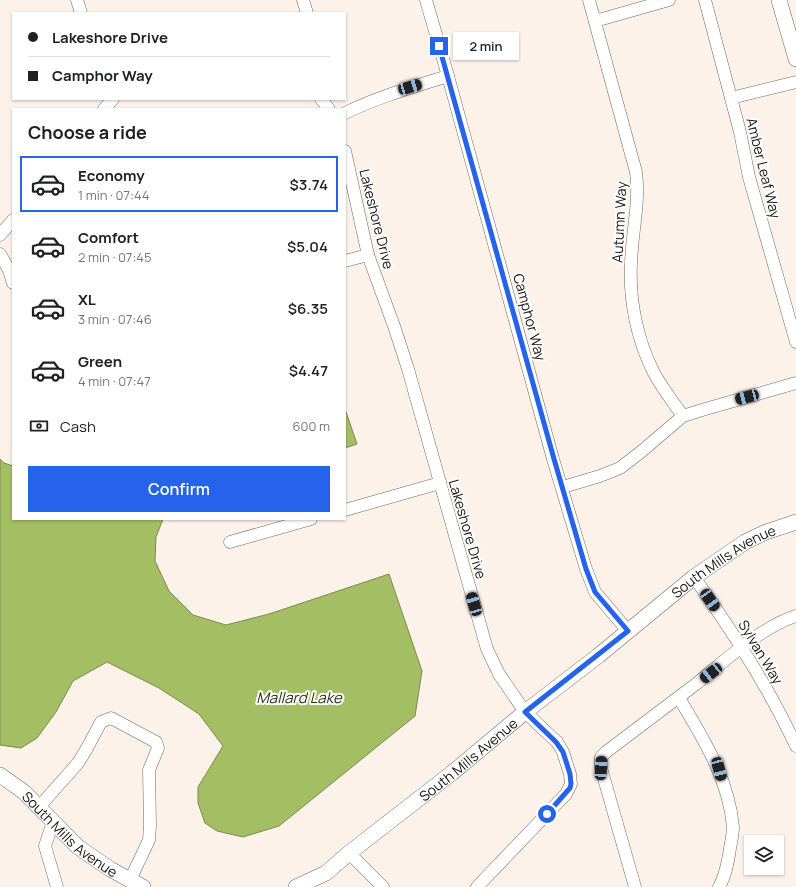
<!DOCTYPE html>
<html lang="en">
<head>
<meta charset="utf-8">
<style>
	:root { --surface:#fff; --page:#f2f2f2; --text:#202124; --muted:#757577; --line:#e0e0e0; --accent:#2563eb }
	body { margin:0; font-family:Manrope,sans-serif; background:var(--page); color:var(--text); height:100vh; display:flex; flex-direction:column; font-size:15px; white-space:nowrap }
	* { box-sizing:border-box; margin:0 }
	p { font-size:13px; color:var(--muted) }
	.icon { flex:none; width:22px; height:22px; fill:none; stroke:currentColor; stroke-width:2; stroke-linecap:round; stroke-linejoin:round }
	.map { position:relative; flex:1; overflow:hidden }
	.panel { position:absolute; left:12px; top:108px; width:334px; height:412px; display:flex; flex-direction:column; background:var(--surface); border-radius:0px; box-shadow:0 1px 3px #0004 }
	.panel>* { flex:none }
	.banner { position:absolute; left:12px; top:12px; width:334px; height:88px; border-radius:0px; box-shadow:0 1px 3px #0004; display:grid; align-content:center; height:88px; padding:0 16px; background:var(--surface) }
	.fabs { position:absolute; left:744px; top:835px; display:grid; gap:8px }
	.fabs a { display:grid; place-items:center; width:40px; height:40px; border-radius:0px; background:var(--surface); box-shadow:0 1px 3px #0004; font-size:20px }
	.end { position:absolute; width:18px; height:18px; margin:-9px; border:5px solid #2563eb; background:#fff; box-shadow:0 0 0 2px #fff }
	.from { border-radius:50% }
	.bubble { position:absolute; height:28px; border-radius:0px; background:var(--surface); box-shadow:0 1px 3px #0004; font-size:13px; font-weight:600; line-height:28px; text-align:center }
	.car { position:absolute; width:12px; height:24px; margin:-12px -6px; border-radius:5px; box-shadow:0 0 3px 1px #0007; background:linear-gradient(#222 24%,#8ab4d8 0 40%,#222 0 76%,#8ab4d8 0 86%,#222 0) }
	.banner b { display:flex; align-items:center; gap:14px; height:38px; font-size:15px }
	.banner b+b { border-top:1px solid var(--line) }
	.banner i { width:10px; height:10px; background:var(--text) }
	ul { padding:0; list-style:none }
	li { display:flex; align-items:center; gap:12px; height:56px; margin:0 8px 6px; padding:0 8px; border:2px solid transparent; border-radius:0px }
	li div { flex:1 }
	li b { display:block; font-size:15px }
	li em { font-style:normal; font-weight:600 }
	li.active { border-color:var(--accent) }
	li>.icon { width:36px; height:36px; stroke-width:1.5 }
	h2 { padding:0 16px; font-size:18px; line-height:48px }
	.pay { display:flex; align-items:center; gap:10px; height:44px; padding:0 16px; font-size:15px }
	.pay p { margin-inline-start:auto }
	.button { display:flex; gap:8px; margin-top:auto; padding:8px 16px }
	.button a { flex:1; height:46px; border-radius:0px; background:var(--accent); color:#fff; font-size:16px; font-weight:600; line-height:46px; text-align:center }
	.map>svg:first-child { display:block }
	.water { fill:#a4bf63; stroke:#798b4a }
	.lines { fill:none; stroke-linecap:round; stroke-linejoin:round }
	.minor-casing { stroke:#726961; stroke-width:13 }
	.tertiary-casing { stroke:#726961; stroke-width:16 }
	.minor { stroke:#fff; stroke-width:12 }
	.tertiary { stroke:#fff; stroke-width:15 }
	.route { stroke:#2563eb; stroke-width:5 }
	.labels { text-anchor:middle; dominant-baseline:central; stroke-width:4; stroke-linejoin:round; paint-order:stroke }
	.street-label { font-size:14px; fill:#161310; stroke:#fff }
	.water-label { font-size:15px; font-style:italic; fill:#2a350e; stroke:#fff }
</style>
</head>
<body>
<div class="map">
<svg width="796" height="887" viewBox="0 0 796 887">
	<rect width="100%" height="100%" fill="#fcf2e9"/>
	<g class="water">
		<polygon points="345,409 357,444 345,448"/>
		<polygon points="0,459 4,463 13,466 13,519 163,519 156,537 155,561 169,591 193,615 226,625 269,614 389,574 422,671 415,716 279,826 243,837 217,831 205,823 198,803 198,787 223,746 199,714 159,688 107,662 73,681 56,712 37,738 21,748 0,745"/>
	</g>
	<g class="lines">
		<g class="minor-casing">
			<g id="minor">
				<polyline points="77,0 81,13"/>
				<polyline points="303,0 307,13"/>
				<polyline points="426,0 448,76 553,459 586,569 595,592 628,631"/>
				<path d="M589,0L636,172C640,202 632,232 631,263C629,300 637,340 654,373C662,388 673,402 683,416"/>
				<polyline points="705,0 740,132 749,177 796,342"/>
				<polyline points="595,21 669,0"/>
				<polyline points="731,98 796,82"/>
				<polyline points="321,99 329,109"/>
				<polyline points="104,109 113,99"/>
				<path d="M345,113C378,97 413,87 448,76"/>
				<polyline points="345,151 368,255 394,326 408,369 487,649 499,674 525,712 557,742 563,752 570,774 571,784 566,794 477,887"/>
				<polyline points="0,235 13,220"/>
				<polyline points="0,254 9,270 13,283"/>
				<polyline points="345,261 368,255"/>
				<polyline points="563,487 600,476 620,468 642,451 683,416 702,410 796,383"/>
				<polyline points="345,510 440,483"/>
				<polyline points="230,542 311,519"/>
				<path d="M694,577C732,631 768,686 796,746"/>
				<path d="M679,698C703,738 729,779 733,827C733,836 730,846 729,855C727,866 725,877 719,887"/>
				<polyline points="39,807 78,763 86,750 101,722 111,718 156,742 158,748 149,770 150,825 149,840 130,880"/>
				<polyline points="53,822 45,846 57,887"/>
				<polyline points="349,853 383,887"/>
				<path d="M635,887L601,768V757L606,752C636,729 666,707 696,684C723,662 763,626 796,616"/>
			</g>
		</g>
		<g class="tertiary-casing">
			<g id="tertiary">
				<polyline points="779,0 796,59"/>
				<path id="s1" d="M0,775L24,792L78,847L110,869L143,887"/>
				<path id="s2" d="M296,887L326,873L349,853L452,773L525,712L598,656L694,577L745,542L766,532L796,522"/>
			</g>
		</g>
		<use href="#minor" class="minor"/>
		<use href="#tertiary" class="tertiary"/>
	</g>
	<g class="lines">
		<polyline class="route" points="439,46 554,459 586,569 595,592 628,631 525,712 556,742 563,752 570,774 571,784 570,788 547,814"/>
	</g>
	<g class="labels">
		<g class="street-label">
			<text transform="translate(764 168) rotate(76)">Amber Leaf Way</text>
			<text transform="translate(377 219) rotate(76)">Lakeshore Drive</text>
			<text transform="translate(619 222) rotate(-87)">Autumn Way</text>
			<text transform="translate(530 317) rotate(75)">Camphor Way</text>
			<text transform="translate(468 529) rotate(74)">Lakeshore Drive</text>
			<text stroke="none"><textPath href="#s2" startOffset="539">South Mills Avenue</textPath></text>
			<text transform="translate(761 652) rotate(59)">Sylvan Way</text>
			<text stroke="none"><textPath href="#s2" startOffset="215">South Mills Avenue</textPath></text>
			<text stroke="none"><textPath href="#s1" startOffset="92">South Mills Avenue</textPath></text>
		</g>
		<g class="water-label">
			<text x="299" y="697">Mallard Lake</text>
		</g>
	</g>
</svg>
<div class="fabs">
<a><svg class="icon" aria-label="layers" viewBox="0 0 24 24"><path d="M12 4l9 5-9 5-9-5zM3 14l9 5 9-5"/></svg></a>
</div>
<i class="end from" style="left:547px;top:814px"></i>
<i class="end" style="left:439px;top:46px"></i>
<div class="bubble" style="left:453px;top:32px;width:66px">2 min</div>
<i class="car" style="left:410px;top:87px;rotate:74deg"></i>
<i class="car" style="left:747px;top:397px;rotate:255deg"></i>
<i class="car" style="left:710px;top:600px;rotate:145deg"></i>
<i class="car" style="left:474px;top:604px;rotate:344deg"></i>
<i class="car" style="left:711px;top:673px;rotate:232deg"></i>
<i class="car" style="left:601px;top:768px;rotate:3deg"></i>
<i class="car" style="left:719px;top:769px;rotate:165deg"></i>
<div class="banner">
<b><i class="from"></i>Lakeshore Drive</b>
<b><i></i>Camphor Way</b>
</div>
<section class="panel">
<h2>Choose a ride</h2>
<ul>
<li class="active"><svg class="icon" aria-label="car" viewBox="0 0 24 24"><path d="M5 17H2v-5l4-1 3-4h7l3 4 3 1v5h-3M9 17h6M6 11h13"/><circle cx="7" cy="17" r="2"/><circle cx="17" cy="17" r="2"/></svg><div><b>Economy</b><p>1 min · 07:44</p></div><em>$3.74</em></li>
<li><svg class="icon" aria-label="car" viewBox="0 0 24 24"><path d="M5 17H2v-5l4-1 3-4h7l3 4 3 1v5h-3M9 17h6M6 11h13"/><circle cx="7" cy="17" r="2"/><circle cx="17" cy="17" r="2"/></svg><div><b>Comfort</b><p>2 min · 07:45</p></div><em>$5.04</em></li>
<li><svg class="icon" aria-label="car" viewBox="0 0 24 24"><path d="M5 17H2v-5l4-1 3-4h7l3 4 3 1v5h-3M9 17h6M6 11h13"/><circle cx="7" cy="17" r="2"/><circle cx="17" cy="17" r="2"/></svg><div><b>XL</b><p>3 min · 07:46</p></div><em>$6.35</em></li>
<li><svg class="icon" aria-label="car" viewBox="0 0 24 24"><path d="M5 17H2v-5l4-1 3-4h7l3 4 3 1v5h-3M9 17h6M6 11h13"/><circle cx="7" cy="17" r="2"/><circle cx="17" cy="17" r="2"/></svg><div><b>Green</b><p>4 min · 07:47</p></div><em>$4.47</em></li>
</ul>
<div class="pay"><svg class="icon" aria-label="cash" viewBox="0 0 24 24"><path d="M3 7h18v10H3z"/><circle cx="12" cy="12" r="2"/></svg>Cash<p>600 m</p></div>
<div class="button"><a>Confirm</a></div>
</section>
</div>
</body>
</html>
